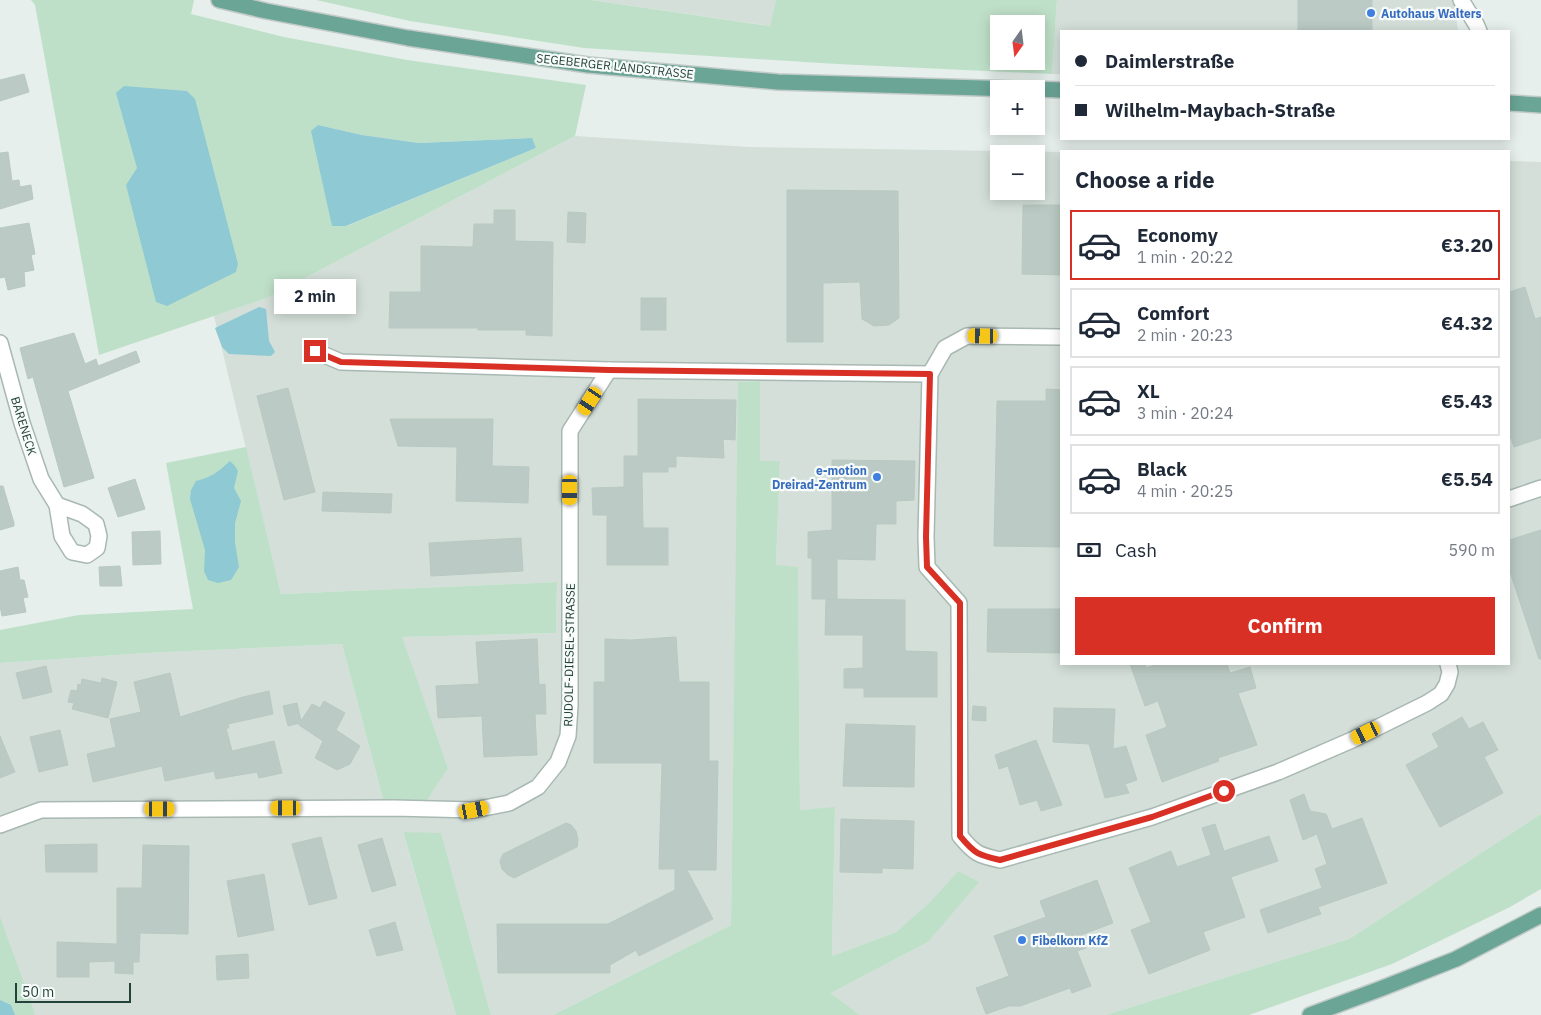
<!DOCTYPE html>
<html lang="en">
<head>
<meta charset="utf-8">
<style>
	:root { --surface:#fff; --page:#f2f2f3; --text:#1f2937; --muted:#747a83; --line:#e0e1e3; --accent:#d93025 }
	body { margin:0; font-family:"IBM Plex Sans",sans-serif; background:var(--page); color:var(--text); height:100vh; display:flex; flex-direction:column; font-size:19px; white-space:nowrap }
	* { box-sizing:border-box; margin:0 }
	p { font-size:16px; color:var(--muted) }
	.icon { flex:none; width:28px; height:28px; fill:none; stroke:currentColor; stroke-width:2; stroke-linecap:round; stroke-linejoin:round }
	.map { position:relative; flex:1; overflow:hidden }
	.side { position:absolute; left:1060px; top:150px; width:450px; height:515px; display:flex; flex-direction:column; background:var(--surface); border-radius:0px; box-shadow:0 2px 12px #0003 }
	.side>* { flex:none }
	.top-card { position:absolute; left:1060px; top:30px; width:450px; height:110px; border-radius:0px; box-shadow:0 2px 12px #0003; display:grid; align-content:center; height:110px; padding:0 15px; background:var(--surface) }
	.needle { width:32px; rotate:194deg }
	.buttons { position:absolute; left:990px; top:15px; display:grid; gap:10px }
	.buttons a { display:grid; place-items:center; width:55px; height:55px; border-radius:0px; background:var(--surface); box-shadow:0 2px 12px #0003; font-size:25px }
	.scale { position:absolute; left:15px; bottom:12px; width:116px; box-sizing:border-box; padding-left:5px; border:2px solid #24423a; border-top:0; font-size:14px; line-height:18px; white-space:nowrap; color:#24423a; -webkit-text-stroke:4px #f7fbf9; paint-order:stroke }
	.end { position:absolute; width:22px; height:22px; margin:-11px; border:6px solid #d93025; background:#fff; box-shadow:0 0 0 2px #fff }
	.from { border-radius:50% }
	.bubble { position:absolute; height:35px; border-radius:0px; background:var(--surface); box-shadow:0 2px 12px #0003; font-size:16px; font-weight:800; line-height:35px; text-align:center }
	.car { position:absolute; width:15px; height:30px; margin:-15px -8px; border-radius:6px; box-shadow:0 0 4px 1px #0007; background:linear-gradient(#f5c518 24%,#345 0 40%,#f5c518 0 76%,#345 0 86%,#f5c518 0) }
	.top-card b { display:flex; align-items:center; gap:18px; height:48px; font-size:19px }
	.top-card b+b { border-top:1px solid var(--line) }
	.top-card i { width:12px; height:12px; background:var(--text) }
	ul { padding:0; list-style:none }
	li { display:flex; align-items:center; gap:15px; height:70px; margin:0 10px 8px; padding:0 5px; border:2px solid var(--line); border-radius:0px }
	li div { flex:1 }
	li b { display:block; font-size:19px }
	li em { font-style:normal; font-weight:800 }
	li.current { border-color:var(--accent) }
	li>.icon { width:45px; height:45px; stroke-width:1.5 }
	h2 { padding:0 15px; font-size:22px; line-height:60px }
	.pay { display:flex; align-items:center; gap:12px; height:55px; padding:0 15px; font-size:19px }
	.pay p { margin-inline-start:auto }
	.primary-button { display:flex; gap:10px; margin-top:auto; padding:10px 15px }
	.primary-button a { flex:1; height:58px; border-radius:0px; background:var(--accent); color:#fff; font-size:20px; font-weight:800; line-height:58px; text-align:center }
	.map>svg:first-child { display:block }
	.built { fill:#d4dfda; fill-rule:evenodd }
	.green { fill:#bfe0c8; fill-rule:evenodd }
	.water { fill:#8ec9d4 }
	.building { fill:#bbcac4; stroke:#b8c9c2 }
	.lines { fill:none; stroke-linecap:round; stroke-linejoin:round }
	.minor-casing { stroke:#a8b8b2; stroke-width:18 }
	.major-casing { stroke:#c2cac8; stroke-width:18 }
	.minor { stroke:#fff; stroke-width:15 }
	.major { stroke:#6aa596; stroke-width:15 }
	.route { stroke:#d93025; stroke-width:6 }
	.shop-dot { fill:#3f7fe0; stroke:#f7fbf9; stroke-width:2 }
	.labels { text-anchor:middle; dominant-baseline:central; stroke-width:4.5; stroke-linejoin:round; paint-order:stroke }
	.shop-label { font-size:12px; font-weight:bold; fill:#366cbe; stroke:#f7fbf9; text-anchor:start }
	.street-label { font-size:12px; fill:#24423a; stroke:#f7fbf9 }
</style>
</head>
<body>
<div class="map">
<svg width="1541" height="1015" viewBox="0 0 1541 1015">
	<rect width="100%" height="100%" fill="#e6efeb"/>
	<g class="built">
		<polygon points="591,0 776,0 771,26"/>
		<polygon points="1057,0 1452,0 1454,3 1458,31 1061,31 1061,74 1052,74"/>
		<path d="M575,136L749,147L1061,152V664H1509V161L1541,162V814L1349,939L1106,1015H860L831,993L928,942L958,871L931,901L896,932L832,956L835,808L800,810L798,567L776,566L780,462L760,461V381L739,382L731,925L553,1015H491L441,834L403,833L456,1015H35L0,916V663L147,653L342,644L383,799L448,768L401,637L556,633L557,582L281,594L214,316L267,298ZM999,154H1036V191H999Z"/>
	</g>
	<g class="green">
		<path d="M31,0H194L191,14L284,37L407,60L586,85L575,136L267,298L99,355L35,5ZM318,125L362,135L419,143L531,138L536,148L347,226H332Z"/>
		<path d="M316,0H591L770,26L776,0H1057L1052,74L837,64L584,48L410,21ZM999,24H1036V61H999Z"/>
		<polygon points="760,381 760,461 780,461 776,565 798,567 800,810 835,807 832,956 896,932 931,901 958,871 979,882 928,942 831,993 860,1015 553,1015 731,925 738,382"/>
		<polygon points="246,447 281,594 557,582 556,633 402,637 448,768 427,800 383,799 342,644 147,653 0,663 0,630 79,615 193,609 166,463"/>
		<polygon points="1541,814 1541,889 1510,907 1392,964 1249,1015 1106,1015 1349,939"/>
		<polygon points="403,832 441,833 491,1015 456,1015"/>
		<polygon points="0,916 33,1008 35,1015 0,1015"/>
	</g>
	<g class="water">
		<polygon points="124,86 187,91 195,99 238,264 236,272 167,306 156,302 126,185 137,168 116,93"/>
		<polygon points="318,125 362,135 419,143 532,138 536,148 346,226 332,226 311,131"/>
		<polygon points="259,307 266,309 269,341 275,352 271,356 229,354 222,347 215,328"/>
		<path d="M230,461L235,466L238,471L234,488L241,501L235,523V543L239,567L231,580L218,583L208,580L204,571L205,550L190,499L191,490L196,481C212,477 218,472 230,461Z"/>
		<polygon points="0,1000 11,1005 15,1015 0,1015"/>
	</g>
	<g class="building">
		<polygon points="1298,0 1372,0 1372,31 1298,30"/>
		<polygon points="24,74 29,92 0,101 0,80"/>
		<polygon points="8,152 12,181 19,180 20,187 31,185 33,199 0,209 0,153"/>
		<polygon points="787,190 898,191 899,318 889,325 874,326 862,319 860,282 823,283 823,342 787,342"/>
		<polygon points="1023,205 1061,205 1061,275 1022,274"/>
		<polygon points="494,210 515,210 515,241 553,242 552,336 526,335 526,330 478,330 478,328 389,328 390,292 421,292 421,246 473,247 474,224 494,224"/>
		<polygon points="568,212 586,213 585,243 567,242"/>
		<polygon points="29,223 35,254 31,255 34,270 24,272 25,286 8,290 5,277 0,278 0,228"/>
		<polygon points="1525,287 1535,319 1541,317 1541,438 1514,447 1511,438 1509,439 1509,292"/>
		<rect x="641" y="298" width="25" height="32"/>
		<polygon points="74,333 85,364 96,359 98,366 136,351 140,362 68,391 94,478 64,487 33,377 28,379 20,348"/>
		<polygon points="288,388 315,492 284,500 257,396"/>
		<polygon points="1046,389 1061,390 1061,547 994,546 997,401 1046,401"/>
		<polygon points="638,399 736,400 735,440 723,439 724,458 676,456 676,467 668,467 668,472 642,472 643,528 668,528 668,565 607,565 607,515 593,515 592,488 624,487 624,456 638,456"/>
		<polygon points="390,419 493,419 492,466 529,467 528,503 456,501 457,447 398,446"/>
		<polygon points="832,460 915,461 914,500 896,501 896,524 876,524 875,560 837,559 837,599 812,599 812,558 808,558 808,532 832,530"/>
		<polygon points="135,479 145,509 118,517 108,488"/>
		<polygon points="0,486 3,486 14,523 14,526 0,530"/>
		<polygon points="323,492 392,494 391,513 322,511"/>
		<polygon points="1541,530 1541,659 1539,659 1509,569 1509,540"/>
		<polygon points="160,531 161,564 133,565 132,532"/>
		<polygon points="521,538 523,571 431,576 429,543"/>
		<polygon points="120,566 122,586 100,586 99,567"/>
		<polygon points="18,567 20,580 24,580 28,597 23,598 26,612 2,616 0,606 0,571"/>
		<polygon points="826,599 905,600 905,651 937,652 937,697 864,697 864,688 844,688 844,669 863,668 863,635 825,635"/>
		<polygon points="988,609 1061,609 1061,653 987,652"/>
		<polygon points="676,637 679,682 709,682 709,761 718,761 716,870 687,870 713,919 639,956 636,950 610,965 610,973 498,973 497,924 608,924 675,890 675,869 659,869 662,763 594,763 594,682 605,682 605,639 631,640"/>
		<polygon points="537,639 539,685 545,684 546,714 535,714 537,755 484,757 482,716 438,718 436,686 479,684 476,642"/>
		<polygon points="1130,664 1145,664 1146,668 1158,664 1227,664 1230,673 1250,667 1256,688 1238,693 1257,745 1218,758 1219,761 1162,782 1146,735 1167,727 1158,701 1145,706"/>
		<polygon points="46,666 52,692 23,699 16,673"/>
		<polygon points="170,673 180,717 243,697 269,691 273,714 228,724 229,728 226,728 232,751 274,741 282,773 259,778 257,772 216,779 214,771 165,781 162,766 93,782 87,754 116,747 110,719 141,712 134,682"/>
		<polygon points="102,678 117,682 108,718 72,709 74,703 68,702 71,690 77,691 78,684 81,685 82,679 101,683"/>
		<polygon points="324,701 345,713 336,730 360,746 350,764 337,770 315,758 323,741 299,725 300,723 288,726 283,706 297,703 301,721 312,704 320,708"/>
		<polygon points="973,706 986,707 986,721 972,720"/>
		<polygon points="1054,708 1115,709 1113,749 1126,746 1137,780 1125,784 1129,793 1105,798 1089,744 1053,742"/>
		<polygon points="1462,717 1469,729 1483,722 1498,750 1484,757 1503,793 1440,827 1406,765 1439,747 1432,734"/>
		<polygon points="846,724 915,726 914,787 843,786"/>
		<polygon points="60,730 68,765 39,772 30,737"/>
		<polygon points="0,736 15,772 0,778"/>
		<polygon points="1036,740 1062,805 1041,811 1037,800 1020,805 1008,766 999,769 995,755"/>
		<polygon points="1304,794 1310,811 1326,814 1332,829 1362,818 1387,883 1318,907 1321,914 1268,933 1260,910 1322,888 1315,869 1327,864 1317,834 1303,840 1290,800"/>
		<polygon points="841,819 914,821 913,869 882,868 882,873 840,872"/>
		<polygon points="566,823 571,825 576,831 578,839 577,847 514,878 508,875 502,869 500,861 503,854"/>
		<polygon points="1215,824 1224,851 1269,836 1278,861 1231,877 1245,917 1203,932 1210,950 1149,974 1131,930 1151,922 1129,868 1171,851 1177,867 1211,855 1202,828"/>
		<polygon points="321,837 337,898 309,905 292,844"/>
		<polygon points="382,838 396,885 372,892 358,845"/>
		<polygon points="97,844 97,872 46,872 45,845"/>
		<polygon points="143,845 189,846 188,934 140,933 139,962 133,962 133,974 115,973 115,961 89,962 89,977 57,977 57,942 117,944 117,888 142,888"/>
		<polygon points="264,874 274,930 238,937 227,881"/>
		<polygon points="1097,880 1113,923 1081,935 1086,948 1077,951 1091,986 1072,993 1070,988 1020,1006 1009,1006 986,1014 976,988 1009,976 994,936 1046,917 1040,901"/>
		<polygon points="395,922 403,950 377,956 369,930"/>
		<polygon points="248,954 249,978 217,980 216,956"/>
	</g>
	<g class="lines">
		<g class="minor-casing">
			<g id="minor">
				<polyline points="1461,0 1476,24 1479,31"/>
				<path d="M1061,337L967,336L945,348L930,374L926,537L927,567L959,603L960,836C975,854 978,855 1000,860L1152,817L1278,772L1352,740L1427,703L1441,694L1447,684L1450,672L1448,664"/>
				<polyline points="0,343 22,423 41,479 57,505 62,536 72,552 87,555 97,548 99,536 96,524 82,514 57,505"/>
				<polyline points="315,351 341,362 609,370 930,374"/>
				<polyline points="1509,499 1541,488"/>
				<polyline points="0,825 41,810 394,808 474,810 509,803 538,787 558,762 568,736 570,706 570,431 609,370"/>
			</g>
		</g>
		<g class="major-casing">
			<g id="major">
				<polyline points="219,0 266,11 408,38 588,65 778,82 1015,89"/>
				<polyline points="1036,89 1061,90"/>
				<polyline points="1509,103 1541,105"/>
				<polyline points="1310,1015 1380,989 1456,959 1541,915"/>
			</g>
		</g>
		<use href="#minor" class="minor"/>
		<use href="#major" class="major"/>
	</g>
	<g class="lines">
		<path class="route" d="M315,351L341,362L609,370L930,374L926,537L927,567L960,603V836C975,854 978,855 1000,860L1152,817L1224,791"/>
	</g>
	<g class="shop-dot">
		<circle cx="1371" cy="13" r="5"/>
		<circle cx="877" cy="477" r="5"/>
		<circle cx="1022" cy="940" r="5"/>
	</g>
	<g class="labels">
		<g class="shop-label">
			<text x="1381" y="13">Autohaus Walters</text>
			<text x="867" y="470" text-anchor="end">e-motion<tspan x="867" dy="14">Dreirad-Zentrum</tspan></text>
			<text x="1032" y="940">Fibelkorn KfZ</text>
		</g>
		<g class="street-label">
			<text transform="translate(615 66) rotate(6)">SEGEBERGER LANDSTRASSE</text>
			<text transform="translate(24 426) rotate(73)">BARENECK</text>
			<text transform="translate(569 655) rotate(-89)">RUDOLF-DIESEL-STRASSE</text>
		</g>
	</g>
</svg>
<div class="buttons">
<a><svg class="needle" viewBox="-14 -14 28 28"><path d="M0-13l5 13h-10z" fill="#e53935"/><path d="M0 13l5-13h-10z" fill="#747a83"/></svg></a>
<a>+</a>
<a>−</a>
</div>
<div class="scale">50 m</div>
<i class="end from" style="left:1224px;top:791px"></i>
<i class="end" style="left:315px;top:351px"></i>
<div class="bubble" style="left:274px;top:279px;width:82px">2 min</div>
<i class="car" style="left:983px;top:336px;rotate:271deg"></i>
<i class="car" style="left:590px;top:401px;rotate:213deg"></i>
<i class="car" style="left:570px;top:490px;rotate:180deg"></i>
<i class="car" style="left:1366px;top:733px;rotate:244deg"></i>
<i class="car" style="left:286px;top:808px;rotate:270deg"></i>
<i class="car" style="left:160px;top:809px;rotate:90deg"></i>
<i class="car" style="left:474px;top:810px;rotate:79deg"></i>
<div class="top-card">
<b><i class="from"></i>Daimlerstraße</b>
<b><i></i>Wilhelm-Maybach-Straße</b>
</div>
<section class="side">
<h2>Choose a ride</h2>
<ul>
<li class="current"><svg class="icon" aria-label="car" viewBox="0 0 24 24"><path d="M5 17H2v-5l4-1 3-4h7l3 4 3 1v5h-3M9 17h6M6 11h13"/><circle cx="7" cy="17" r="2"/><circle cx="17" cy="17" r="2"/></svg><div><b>Economy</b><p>1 min · 20:22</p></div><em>€3.20</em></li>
<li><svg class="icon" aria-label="car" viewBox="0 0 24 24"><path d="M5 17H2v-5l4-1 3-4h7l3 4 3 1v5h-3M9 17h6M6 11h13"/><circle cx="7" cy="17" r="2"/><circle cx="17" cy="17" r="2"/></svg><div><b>Comfort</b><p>2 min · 20:23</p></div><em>€4.32</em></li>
<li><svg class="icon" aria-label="car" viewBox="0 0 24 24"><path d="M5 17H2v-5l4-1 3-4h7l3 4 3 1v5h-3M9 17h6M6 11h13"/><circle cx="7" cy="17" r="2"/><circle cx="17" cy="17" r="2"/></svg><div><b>XL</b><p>3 min · 20:24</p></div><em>€5.43</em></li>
<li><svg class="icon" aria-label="car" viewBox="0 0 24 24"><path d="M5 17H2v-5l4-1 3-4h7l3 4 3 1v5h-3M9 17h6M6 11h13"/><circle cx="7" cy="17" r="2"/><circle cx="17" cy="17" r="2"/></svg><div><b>Black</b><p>4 min · 20:25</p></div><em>€5.54</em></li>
</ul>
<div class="pay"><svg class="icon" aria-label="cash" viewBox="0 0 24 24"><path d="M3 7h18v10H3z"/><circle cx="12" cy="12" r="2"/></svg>Cash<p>590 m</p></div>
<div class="primary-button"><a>Confirm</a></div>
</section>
</div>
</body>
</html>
